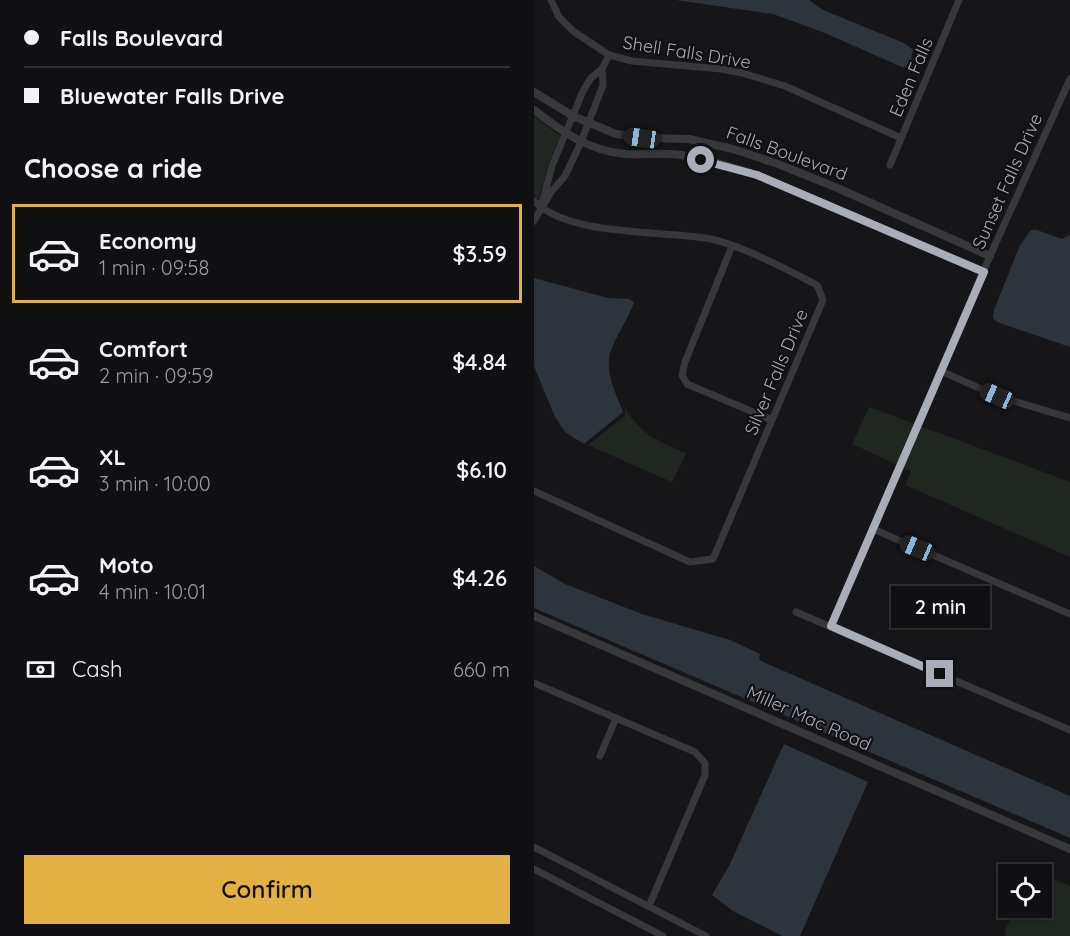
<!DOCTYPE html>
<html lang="en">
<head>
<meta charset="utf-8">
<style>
	:root { --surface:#101012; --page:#19191b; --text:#f1f3f6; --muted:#9c9d9f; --line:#303032; --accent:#e3b043 }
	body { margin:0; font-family:Quicksand,sans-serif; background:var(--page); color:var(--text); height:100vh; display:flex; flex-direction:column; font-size:22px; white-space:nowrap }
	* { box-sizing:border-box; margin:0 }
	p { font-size:20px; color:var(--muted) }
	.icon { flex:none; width:33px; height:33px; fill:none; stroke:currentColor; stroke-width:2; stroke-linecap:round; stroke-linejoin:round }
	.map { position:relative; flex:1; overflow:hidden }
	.sheet { display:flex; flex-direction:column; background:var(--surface); width:534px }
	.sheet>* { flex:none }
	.banner { display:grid; align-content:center; height:132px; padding:0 24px; background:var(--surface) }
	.tools { position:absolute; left:464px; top:864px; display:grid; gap:12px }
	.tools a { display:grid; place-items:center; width:54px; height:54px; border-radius:0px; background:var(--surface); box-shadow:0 3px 9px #0003,0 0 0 2px var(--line); font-size:30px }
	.end { position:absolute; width:27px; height:27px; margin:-14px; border:8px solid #a9adb7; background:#111; box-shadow:0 0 0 3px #111 }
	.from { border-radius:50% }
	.bubble { position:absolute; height:42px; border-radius:0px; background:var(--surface); box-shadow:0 3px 9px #0003,0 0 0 2px var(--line); font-size:20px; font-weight:600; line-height:42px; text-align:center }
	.car { position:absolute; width:18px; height:36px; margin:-18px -9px; border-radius:8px; box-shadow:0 0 4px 2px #0007; background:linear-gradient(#222 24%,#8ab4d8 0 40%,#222 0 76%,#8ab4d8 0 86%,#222 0) }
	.banner b { display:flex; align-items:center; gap:21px; height:57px; font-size:22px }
	.banner b+b { border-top:2px solid var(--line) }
	.banner i { width:15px; height:15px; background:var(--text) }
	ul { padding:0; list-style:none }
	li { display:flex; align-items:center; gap:18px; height:99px; margin:0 12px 9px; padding:0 12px; border:3px solid transparent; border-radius:0px }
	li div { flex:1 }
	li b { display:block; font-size:22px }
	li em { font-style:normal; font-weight:600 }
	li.current { border-color:var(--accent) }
	li>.icon { width:54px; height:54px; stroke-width:1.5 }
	h2 { padding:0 24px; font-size:27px; line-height:72px }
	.pay { display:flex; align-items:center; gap:15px; height:66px; padding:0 24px; font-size:22px }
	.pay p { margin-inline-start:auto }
	.button { display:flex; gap:12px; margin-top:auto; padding:12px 24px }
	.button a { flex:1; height:69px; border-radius:0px; background:var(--accent); color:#111; font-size:24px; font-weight:600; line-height:69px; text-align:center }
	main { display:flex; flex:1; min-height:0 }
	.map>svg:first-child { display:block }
	.green { fill:#202721 }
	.water { fill:#2d343b }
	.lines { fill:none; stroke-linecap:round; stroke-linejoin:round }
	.minor { stroke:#37383c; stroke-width:7 }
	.tertiary { stroke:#37383c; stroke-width:8 }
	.route { stroke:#a9adb7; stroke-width:8 }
	.labels { text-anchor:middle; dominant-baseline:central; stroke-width:4.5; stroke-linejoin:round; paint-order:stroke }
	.street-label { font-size:18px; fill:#a9adb7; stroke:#111113 }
</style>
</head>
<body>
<main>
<section class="sheet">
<div class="banner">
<b><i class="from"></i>Falls Boulevard</b>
<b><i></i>Bluewater Falls Drive</b>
</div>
<h2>Choose a ride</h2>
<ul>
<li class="current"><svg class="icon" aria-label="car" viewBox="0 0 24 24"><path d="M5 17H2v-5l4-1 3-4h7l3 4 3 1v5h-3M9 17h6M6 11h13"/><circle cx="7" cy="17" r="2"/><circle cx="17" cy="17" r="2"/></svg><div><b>Economy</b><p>1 min · 09:58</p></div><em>$3.59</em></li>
<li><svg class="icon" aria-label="car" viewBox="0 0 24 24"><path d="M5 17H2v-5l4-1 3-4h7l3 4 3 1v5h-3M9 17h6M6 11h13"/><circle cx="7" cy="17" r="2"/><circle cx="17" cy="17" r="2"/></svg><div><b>Comfort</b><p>2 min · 09:59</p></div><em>$4.84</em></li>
<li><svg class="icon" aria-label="car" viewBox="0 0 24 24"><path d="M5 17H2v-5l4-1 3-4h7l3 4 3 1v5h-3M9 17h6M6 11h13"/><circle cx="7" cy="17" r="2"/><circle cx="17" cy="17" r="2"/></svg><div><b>XL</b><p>3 min · 10:00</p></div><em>$6.10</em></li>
<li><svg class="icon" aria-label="car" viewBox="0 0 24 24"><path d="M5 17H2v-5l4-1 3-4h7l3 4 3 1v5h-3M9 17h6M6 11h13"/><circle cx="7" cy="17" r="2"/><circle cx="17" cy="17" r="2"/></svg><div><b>Moto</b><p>4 min · 10:01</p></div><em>$4.26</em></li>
</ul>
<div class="pay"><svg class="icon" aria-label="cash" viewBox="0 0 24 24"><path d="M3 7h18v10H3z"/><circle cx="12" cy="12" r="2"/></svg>Cash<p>660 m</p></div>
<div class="button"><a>Confirm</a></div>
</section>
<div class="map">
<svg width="536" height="936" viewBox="0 0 536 936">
	<rect width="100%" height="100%" fill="#161618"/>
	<g class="green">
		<polygon points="0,116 26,136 14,165 5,199 0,195"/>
		<polygon points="335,407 536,482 536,557 371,485 377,471 318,444"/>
		<path d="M91,408C106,434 125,442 152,453L138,482L54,445L91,416Z"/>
		<polygon points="498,870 536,886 536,936 472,936 471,930 481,908 507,908 507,874 496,874"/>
	</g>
	<g class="water">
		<polygon points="142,0 275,0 289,10 370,43 379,50 376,64 370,68 291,33 239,14"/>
		<polygon points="497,230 503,230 528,239 536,235 536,347 463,322 459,318 460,310 486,245"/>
		<path d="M0,278L74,298L95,299L100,302C94,320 82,335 76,353C71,372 82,394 89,412L50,444L31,432L20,415L0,366Z"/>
		<polygon points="0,566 31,584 108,614 196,640 226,654 225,658 227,661 536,796 536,838 0,608"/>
		<polygon points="250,744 334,782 266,936 248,936 199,911 178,895 195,866"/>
	</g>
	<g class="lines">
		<g class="minor">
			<polyline points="17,0 25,17 39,31 75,55 98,61 187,69 208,73 251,86 367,138"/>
			<polyline points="356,165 425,0"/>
			<path d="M0,201C35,237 129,230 177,239C209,246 254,270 283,285L289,300L179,559L156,562L0,491"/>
			<polyline points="7,208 18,166 49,91 57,78 68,69 75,55"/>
			<polyline points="0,221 17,192 31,176 47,142 69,85 68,69"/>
			<polyline points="198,246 151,362 148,375 153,384 238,420"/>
			<polyline points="407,371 463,396 536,418"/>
			<polyline points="339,529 536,614"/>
			<polyline points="262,612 536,730"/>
			<polyline points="297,626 456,256 536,79"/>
			<polyline points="0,683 161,752 171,763 171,775 115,906"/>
			<polyline points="66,756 82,718"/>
			<polyline points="0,847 172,936"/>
			<polyline points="0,869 129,936"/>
		</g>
		<g class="tertiary">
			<polyline points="0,92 39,116 82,134 108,138 155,139 199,149 244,164 301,187 456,256"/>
			<path d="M0,110C27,131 55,151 91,154C109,155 128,152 147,155C173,159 198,167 223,175L450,272"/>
			<polyline points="0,616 536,849"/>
		</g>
	</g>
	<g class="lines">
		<polyline class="route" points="167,160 223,175 450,272 297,626 406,674"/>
	</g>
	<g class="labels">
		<g class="street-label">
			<text transform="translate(153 52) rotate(9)">Shell Falls Drive</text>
			<text transform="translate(377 77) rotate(-67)">Eden Falls</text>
			<text transform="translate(253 153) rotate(20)">Falls Boulevard</text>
			<text transform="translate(473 181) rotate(-66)">Sunset Falls Drive</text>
			<text transform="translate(242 372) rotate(-67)">Silver Falls Drive</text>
			<text transform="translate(275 718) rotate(24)">Miller Mac Road</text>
		</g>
	</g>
</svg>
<div class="tools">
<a><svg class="icon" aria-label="locate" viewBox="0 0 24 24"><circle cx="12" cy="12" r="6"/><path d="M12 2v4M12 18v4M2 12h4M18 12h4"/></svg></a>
</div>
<i class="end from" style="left:167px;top:160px"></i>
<i class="end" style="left:406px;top:674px"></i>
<div class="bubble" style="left:357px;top:586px;width:99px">2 min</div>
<i class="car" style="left:108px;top:138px;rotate:278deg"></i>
<i class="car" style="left:463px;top:396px;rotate:294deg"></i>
<i class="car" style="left:383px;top:548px;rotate:293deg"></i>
</div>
</main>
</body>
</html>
